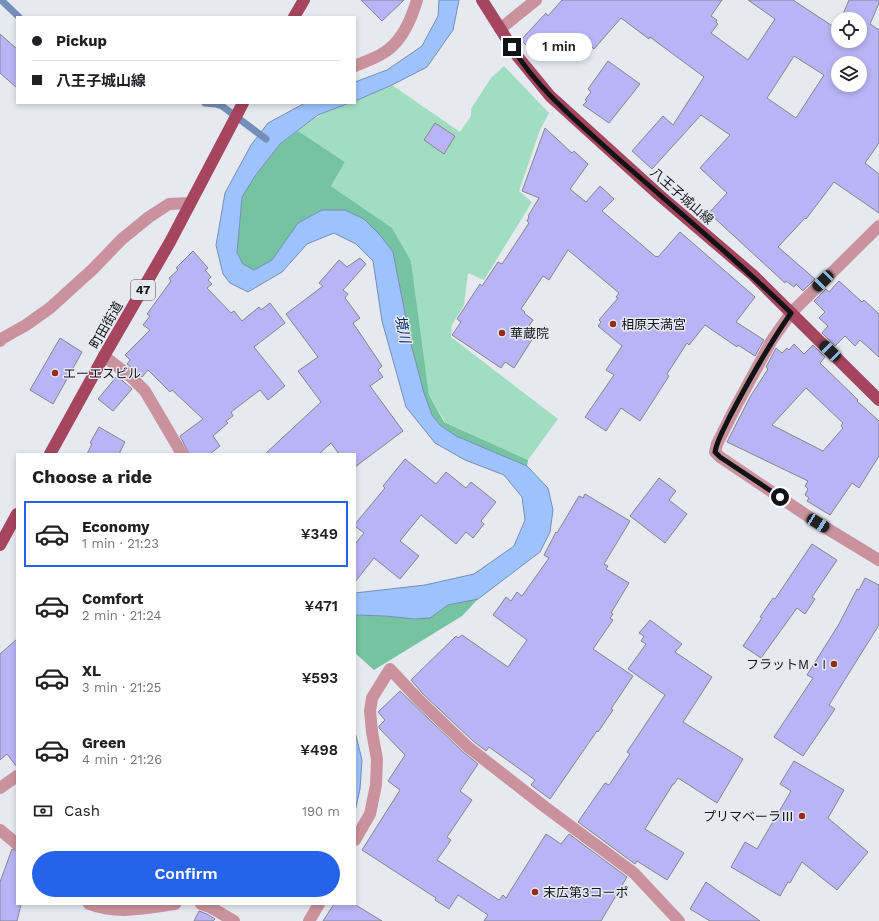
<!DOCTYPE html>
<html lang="en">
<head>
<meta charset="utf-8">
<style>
	:root { --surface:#fff; --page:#f6f6f6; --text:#202124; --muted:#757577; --line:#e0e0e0; --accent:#2563eb }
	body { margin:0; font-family:"Work Sans","Noto Sans JP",sans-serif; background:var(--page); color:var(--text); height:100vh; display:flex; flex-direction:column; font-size:15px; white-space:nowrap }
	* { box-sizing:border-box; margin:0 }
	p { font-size:13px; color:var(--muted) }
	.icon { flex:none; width:22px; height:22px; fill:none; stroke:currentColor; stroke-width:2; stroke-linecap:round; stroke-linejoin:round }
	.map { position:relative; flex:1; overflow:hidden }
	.details { position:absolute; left:16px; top:453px; width:340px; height:452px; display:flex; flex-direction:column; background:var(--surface); border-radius:0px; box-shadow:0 2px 6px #0003 }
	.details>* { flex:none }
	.guide { position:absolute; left:16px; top:16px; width:340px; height:88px; border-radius:0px; box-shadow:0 2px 6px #0003; display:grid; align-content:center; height:88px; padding:0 16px; background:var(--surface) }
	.buttons { position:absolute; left:831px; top:12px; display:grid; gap:8px }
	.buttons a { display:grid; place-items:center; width:36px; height:36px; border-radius:50%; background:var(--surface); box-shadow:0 2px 6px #0003; font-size:20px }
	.end { position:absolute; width:18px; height:18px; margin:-9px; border:5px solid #121316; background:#fff; box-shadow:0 0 0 2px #fff }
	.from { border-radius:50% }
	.bubble { position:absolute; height:28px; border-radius:14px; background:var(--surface); box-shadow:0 2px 6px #0003; font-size:13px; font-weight:600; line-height:28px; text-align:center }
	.car { position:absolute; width:12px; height:24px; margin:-12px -6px; border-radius:5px; box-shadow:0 0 3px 1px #0007; background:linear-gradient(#222 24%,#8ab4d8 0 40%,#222 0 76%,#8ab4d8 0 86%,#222 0) }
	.guide b { display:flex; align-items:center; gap:14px; height:38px; font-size:15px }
	.guide b+b { border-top:1px solid var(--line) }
	.guide i { width:10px; height:10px; background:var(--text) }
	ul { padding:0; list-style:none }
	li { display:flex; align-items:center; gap:12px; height:66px; margin:0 8px 6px; padding:0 8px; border:2px solid transparent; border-radius:0px }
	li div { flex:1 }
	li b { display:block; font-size:15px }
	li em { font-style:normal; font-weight:600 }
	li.selected { border-color:var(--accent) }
	li>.icon { width:36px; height:36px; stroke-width:1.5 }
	h2 { padding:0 16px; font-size:18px; line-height:48px }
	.pay { display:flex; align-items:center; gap:10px; height:44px; padding:0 16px; font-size:15px }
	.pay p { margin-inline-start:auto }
	.cta { display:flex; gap:8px; margin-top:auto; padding:8px 16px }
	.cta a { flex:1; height:46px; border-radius:24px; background:var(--accent); color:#fff; font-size:16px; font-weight:600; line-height:46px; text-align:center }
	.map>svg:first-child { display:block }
	.green { fill:#a1ddc1 }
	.forest { fill:#75c3a1 }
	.water { fill:#9ec2fc; stroke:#748eb7 }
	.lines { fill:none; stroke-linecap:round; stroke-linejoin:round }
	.stream { stroke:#748eb7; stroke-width:7 }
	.building { fill:#b9b4f5; stroke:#85858c; fill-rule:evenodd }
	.minor { stroke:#ca929d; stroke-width:12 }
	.major { stroke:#a5455e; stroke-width:12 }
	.route { stroke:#121316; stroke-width:5 }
	.poi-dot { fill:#942b17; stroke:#e7e9f1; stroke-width:1.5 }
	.labels { text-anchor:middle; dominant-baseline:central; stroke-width:3; stroke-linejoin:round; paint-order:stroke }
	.shield { fill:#e7e9f1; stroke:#525358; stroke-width:1 }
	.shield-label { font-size:12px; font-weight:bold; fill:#121316 }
	.street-label { font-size:13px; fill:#121316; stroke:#e7e9f1 }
	.poi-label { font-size:13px; fill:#121316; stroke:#e7e9f1; text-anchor:start }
	.water-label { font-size:14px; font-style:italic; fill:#032c6d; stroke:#e7e9f1 }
</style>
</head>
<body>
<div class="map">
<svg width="879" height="921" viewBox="0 0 879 921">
	<rect width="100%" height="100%" fill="#e7e9f1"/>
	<path class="green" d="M504,66L549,113L540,130L519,191L532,202L484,280L468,273L464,305L452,325L451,337L558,419L528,460L445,422L429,395L411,261L391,228L331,186L345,162L298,131C313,119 336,103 355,103V101L392,85L460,132L471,116V109L491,78Z"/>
	<g class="forest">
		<polygon points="298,131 345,162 331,186 392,228 411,261 429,395 444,422 528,460 527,466 456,436 440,425 432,415 424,393 411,344 393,252 345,210 322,210 298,223 272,260 254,270 243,264 237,253 242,197 255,176 280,144"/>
		<polygon points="478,599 462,616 374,670 355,653 355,615 386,616 414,619 430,618 448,605"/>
	</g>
	<g class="water">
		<polygon points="439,0 459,0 453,30 427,67 392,85 355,101 355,82 387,70 422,46 438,16"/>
		<polygon points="305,103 349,103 318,115 280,144 255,176 242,197 237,253 243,264 254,270 272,260 298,223 322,210 345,210 364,219 380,235 393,252 411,344 424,393 432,415 440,425 456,436 527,466 548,488 553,510 550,532 540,552 478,599 448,605 430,618 414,619 386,616 355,615 355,593 425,585 474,574 514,546 525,520 522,497 504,475 465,460 435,443 406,407 382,321 373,261 356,244 334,233 307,244 282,272 248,292 230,283 223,274 216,245 225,193 251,145 268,123"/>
		<polygon points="355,732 362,760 360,789 355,811"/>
	</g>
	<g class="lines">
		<g class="stream">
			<polyline points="1,0 19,17"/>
			<polyline points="205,103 215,104 222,106 266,139"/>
		</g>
	</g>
	<g class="building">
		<polygon points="361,0 404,0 382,21"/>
		<path d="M562,0H722L711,16L717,20L716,22L718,24L711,33L748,60L775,19L748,0H793L837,29L838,27V41H860V19H841L849,0H879V3L870,24L879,30V143L865,163L879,174V213L834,182L806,219L805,218L778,247L815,279L803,291L796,284L794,287L786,281L785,283L709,213L727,193L700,168L730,135L701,115L652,169L632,151L663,116L673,125L704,77L650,37L649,39L621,18L594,49L577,34L558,54L550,47L539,58L521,40L546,13L548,16ZM794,56L824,75L796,118L767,98ZM838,63H860V85H838Z"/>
		<polygon points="0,34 17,49 17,88 0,73"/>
		<polygon points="608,61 640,84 609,123 583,105 587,101 585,100 591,92 588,89"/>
		<polygon points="435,123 455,136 444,154 424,140"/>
		<polygon points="545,128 572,153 574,151 588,164 570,189 586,202 600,186 614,199 602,211 656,257 657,256 658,257 680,232 755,297 736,322 764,340 755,356 738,345 737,347 705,325 689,345 687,343 667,374 669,376 640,421 621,408 606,431 585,417 614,375 606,370 622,346 598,326 601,322 599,320 618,298 616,297 619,293 568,250 549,280 543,276 521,309 525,312 524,313 533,320 525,332 533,338 514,368 505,362 501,368 452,335 461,322 457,319 480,284 482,286 498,262 502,264 529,223 527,221 529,217 528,216 539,198 522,191"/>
		<polygon points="193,251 208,268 205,270 211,277 208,280 212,284 207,288 231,313 234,311 242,321 259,307 261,310 270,303 285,323 254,347 285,386 268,400 260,390 231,412 233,416 226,421 228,423 213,436 220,446 210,454 189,454 180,436 203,419 172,390 170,392 148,370 142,377 127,364 130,360 125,355 150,330 143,325 150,316 147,314 171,281 169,278 178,270 176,268"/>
		<polygon points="360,258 366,264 343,290 348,294 345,298 360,318 353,323 382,366 378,370 383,377 370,386 403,431 355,467 355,454 339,454 331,443 319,454 265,454 321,402 298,371 318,357 286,314 323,286 319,283 339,260 347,267"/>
		<polygon points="839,281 862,302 864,300 879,314 879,357 860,340 855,346 845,336 835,346 822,333 828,326 819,318 825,312 814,301 826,289 829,292"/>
		<polygon points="60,338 82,352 53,404 30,390"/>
		<path d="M794,344L804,354L813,345L825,357L820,363L858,400L857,401L879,421V456L859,488L852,483L830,515L807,501L809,498L805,495L808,489L805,486L808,481L727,442L750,397L768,369L766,367L776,348L782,353L787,348L789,350ZM806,388L843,423L841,426L843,428L823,451L772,425Z"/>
		<polygon points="117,376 132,389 113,411 98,399"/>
		<polygon points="99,427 125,442 119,454 87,454 92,444 90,443"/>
		<polygon points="405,459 436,484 446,472 466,488 471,482 496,502 481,521 484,524 473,538 466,532 456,544 421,515 400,541 419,556 400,579 374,558 355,582 355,544 364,533 355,526 355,524 385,488 383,486"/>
		<polygon points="659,478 676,491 669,500 687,514 665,543 630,516"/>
		<polygon points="585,494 630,521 604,564 608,566 606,569 629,583 611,613 613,614 610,618 613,620 593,649 633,676 611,709 613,710 598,732 597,731 550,799 531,785 535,780 489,747 486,751 473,741 423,694 411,680 456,636 458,638 462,635 508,667 527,640 493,615 506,597 511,601 517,592 522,596 549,558 544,555 556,532 557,533 579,496 583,498"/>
		<polygon points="812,544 837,560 812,597 815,599 805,614 797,608 761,658 743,646 762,618 760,617 773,598 775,599"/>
		<polygon points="865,578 879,585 879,625 829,705 835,709 803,756 774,737 813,678 807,675 839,624 857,589 859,590"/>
		<polygon points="650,620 682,644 675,652 712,677 683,722 743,759 717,803 678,778 674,784 673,784 645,829 684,853 667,880 637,861 635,864 578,822 605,783 609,785 630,754 627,752 665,695 628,669 646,644 641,641 644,636 639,633"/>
		<polygon points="17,639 17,767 7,754 0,760 0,654"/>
		<polygon points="400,691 463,752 478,764 460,791 472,800 447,837 451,840 437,860 499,900 503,895 506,898 546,834 561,844 569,834 627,877 601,921 484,921 488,915 458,895 449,909 435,900 436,898 362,850 400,790 388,781 405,755 379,728 379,726 385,720 378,712"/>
		<polygon points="794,761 844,790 828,818 868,852 837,890 802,862 790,883 788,882 780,896 731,867 745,842 757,849 791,791 780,784"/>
		<polygon points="12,849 17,851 17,904 21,904 17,921 0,921 0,882"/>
		<polygon points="706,882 760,921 710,921 690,909"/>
		<polygon points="334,904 354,904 382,921 323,921"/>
		<polygon points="199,911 207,914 215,919 213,921 194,921"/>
	</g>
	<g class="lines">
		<g class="minor">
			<polyline points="500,29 536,0"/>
			<path d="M355,66C366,61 380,57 389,49C403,38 412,17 417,0"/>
			<polyline points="879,226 791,313 772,340 735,408 717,444 715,452 720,457 818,523 879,560"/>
			<polyline points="0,341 3,338 26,325 50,308 93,269 122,239 149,217 169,204 190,203"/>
			<polyline points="104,356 131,377 145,391 182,454"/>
			<polyline points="0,788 17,776"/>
			<polyline points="0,830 17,844"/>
			<polyline points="355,840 370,814 376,785 377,759 372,732 370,711 372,698 390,669 418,699 468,747 545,807 634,873 679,921"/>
			<path d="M89,904C118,915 145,908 175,904"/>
			<polyline points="201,904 210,907 234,921"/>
			<polyline points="309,921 319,904"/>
		</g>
		<g class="major">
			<polyline points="482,0 518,57 550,96 658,194 753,275 879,400"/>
			<polyline points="294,17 304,0"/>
			<polyline points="50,454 104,356 170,242 243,103"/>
			<polyline points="0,545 17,514"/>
		</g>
	</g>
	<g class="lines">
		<path class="route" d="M512,47C538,90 577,121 614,155C673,207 734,257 791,313C768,346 748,382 729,418C724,429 717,440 715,452L720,457L780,497"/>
	</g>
	<g class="poi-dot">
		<circle cx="613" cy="324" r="4"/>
		<circle cx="502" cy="333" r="4"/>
		<circle cx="55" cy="373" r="4"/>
		<circle cx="834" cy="664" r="4"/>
		<circle cx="802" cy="816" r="4"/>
		<circle cx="535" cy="892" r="4"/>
	</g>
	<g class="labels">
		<rect class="shield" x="131" y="280" width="24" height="20" rx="3"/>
		<g class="shield-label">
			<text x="143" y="290">47</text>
		</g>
		<g class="street-label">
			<text transform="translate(682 196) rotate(41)">八王子城山線</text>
			<text transform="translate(106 325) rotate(-60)">町田街道</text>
		</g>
		<g class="poi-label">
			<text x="621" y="324">相原天満宮</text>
			<text x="510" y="333">華蔵院</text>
			<text x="63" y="373">エーエスビル</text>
			<text x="826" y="664" text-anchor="end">フラットM・I</text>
			<text x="794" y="816" text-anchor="end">プリマベーラⅢ</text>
			<text x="543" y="892">末広第3コーポ</text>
		</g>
		<g class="water-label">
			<text transform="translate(403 329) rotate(78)">境川</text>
		</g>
	</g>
</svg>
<div class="buttons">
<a><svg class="icon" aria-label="locate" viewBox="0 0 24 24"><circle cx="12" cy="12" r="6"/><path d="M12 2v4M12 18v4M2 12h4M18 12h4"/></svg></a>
<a><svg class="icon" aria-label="layers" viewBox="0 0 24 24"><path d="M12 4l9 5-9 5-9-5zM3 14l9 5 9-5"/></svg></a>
</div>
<i class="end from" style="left:780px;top:497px"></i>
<i class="end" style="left:512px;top:47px"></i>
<div class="bubble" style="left:526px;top:33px;width:66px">1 min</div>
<i class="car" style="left:823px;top:281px;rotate:225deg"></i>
<i class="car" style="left:830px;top:351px;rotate:314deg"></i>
<i class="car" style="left:818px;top:523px;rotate:121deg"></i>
<div class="guide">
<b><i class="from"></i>Pickup</b>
<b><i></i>八王子城山線</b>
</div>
<section class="details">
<h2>Choose a ride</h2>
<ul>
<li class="selected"><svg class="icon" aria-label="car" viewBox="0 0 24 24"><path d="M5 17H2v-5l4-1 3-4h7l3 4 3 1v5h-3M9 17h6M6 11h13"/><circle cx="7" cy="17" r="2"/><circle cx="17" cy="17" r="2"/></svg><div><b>Economy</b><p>1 min · 21:23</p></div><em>¥349</em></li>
<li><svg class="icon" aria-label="car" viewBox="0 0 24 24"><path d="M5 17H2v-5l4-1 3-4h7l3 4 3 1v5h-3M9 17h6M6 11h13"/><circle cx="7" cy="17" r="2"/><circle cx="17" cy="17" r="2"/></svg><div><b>Comfort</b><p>2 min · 21:24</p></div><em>¥471</em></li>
<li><svg class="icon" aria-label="car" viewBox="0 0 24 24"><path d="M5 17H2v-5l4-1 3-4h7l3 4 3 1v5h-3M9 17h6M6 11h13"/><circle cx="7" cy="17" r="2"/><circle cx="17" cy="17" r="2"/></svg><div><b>XL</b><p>3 min · 21:25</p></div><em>¥593</em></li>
<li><svg class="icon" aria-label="car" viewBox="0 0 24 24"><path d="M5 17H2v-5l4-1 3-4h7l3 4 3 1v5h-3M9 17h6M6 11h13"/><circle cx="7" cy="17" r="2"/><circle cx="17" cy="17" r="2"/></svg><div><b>Green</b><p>4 min · 21:26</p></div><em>¥498</em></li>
</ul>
<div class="pay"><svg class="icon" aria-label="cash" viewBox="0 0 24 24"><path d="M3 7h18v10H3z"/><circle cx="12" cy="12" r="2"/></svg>Cash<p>190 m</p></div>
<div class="cta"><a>Confirm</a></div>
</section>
</div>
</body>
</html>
